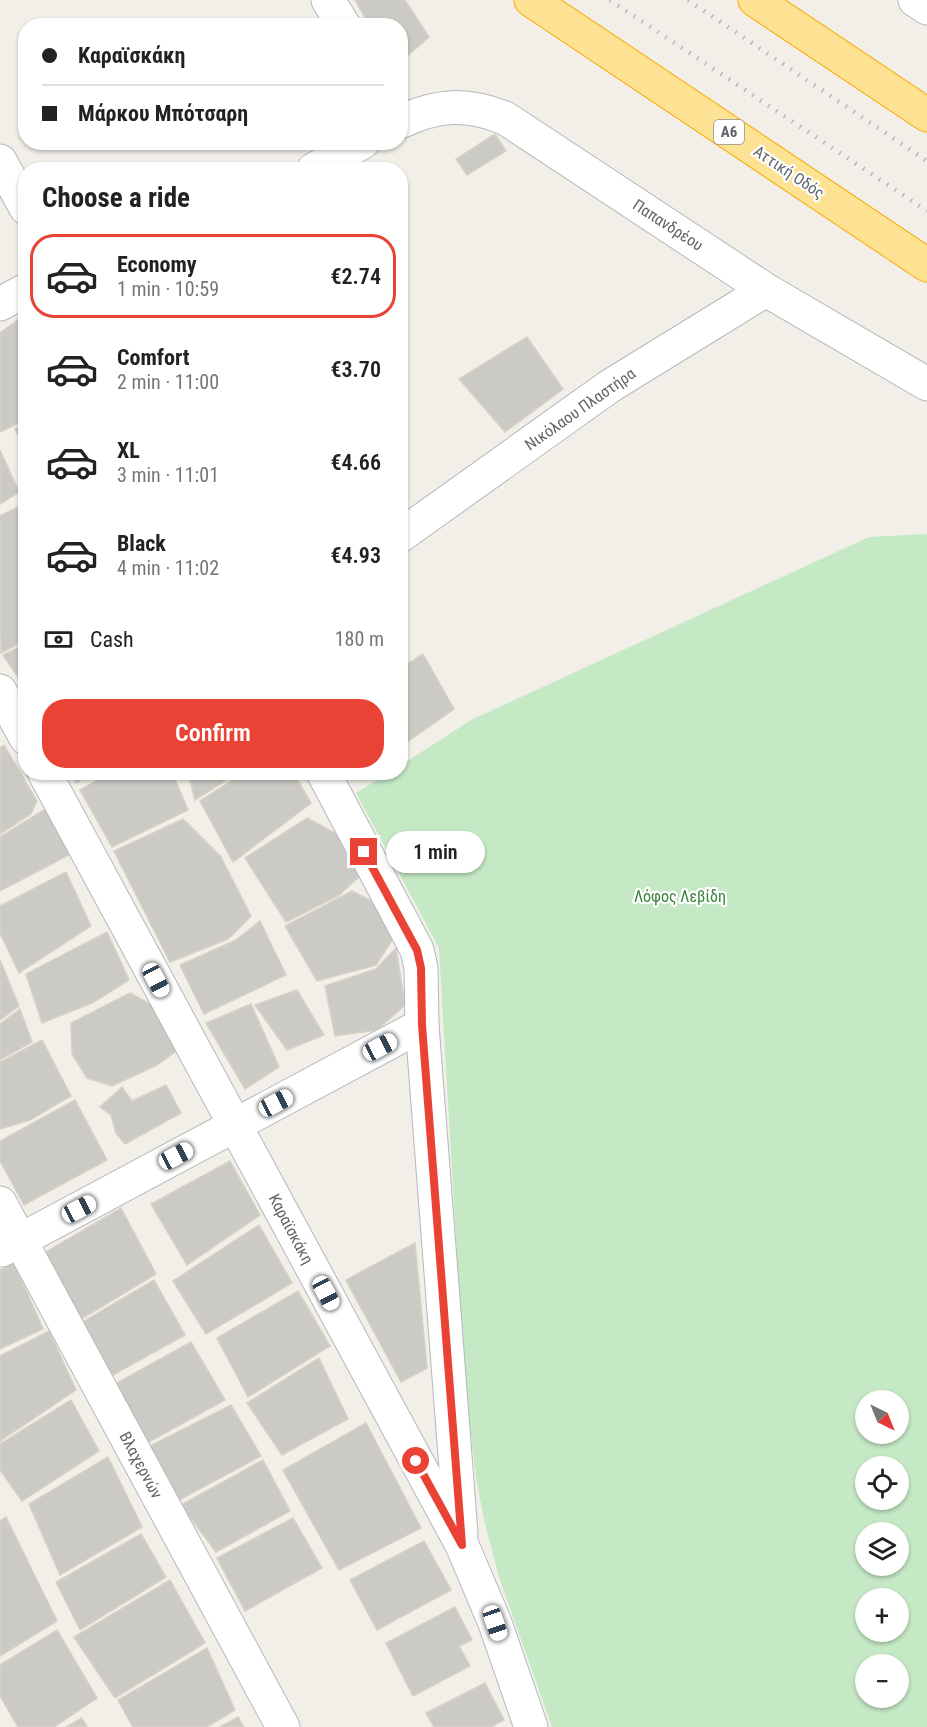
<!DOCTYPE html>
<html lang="en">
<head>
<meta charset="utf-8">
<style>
	:root { --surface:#fff; --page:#f2f2f2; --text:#222; --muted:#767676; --line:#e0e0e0; --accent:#ea4335 }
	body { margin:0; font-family:"Roboto Condensed",sans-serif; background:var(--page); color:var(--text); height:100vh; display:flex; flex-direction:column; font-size:22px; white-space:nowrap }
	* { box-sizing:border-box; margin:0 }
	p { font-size:20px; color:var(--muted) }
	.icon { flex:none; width:33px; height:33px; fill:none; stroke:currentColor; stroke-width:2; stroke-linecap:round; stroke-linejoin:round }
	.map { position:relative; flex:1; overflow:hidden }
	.sheet { position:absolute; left:18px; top:162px; width:390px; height:618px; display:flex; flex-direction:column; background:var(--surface); border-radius:24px; box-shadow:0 2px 4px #0004 }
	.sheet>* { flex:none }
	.top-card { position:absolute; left:18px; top:18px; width:390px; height:132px; border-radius:24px; box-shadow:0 2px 4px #0004; display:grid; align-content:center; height:132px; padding:0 24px; background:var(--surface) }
	.needle { width:39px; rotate:137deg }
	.fabs { position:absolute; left:855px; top:1390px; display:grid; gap:12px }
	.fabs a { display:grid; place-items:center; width:54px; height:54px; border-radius:50%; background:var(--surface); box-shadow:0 2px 4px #0004; font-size:30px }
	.end { position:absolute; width:27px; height:27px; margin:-14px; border:8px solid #ea4335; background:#fff; box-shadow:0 0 0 3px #fff }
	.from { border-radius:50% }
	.bubble { position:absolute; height:42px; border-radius:21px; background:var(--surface); box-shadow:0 2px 4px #0004; font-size:20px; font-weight:600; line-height:42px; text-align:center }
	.car { position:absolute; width:18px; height:36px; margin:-18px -9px; border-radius:8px; box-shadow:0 0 4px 2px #0007; background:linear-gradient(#fff 24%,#345 0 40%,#fff 0 76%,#345 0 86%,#fff 0) }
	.top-card b { display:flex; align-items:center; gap:21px; height:57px; font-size:22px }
	.top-card b+b { border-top:2px solid var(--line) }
	.top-card i { width:15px; height:15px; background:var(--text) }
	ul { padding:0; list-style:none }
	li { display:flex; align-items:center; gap:18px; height:84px; margin:0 12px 9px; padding:0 12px; border:3px solid transparent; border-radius:24px }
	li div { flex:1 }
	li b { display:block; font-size:22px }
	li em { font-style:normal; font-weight:600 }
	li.current { border-color:var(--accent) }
	li>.icon { width:54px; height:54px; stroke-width:1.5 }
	h2 { padding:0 24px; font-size:27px; line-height:72px }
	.pay { display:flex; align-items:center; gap:15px; height:66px; padding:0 24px; font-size:22px }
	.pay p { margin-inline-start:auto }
	.cta { display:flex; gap:12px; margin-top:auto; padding:12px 24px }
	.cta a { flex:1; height:69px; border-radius:24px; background:var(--accent); color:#fff; font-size:24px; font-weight:600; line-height:69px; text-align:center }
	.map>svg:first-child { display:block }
	.green { fill:#c5e8c5; fill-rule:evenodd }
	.building { fill:#cccac5; stroke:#d6d1c6; stroke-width:1.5 }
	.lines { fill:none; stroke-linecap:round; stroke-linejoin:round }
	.minor-casing { stroke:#b5b8bc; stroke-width:35 }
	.highway-casing { stroke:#f9ab00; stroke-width:35 }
	.minor { stroke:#fff; stroke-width:33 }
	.highway { stroke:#fde293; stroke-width:33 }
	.rail { stroke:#b6b7b8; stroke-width:4.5; stroke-dasharray:1.5 8; stroke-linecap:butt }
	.route { stroke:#ea4335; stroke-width:8 }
	.labels { text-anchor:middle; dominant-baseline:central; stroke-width:4.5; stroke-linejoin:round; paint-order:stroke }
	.shield { fill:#fff; stroke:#8f9295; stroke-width:1.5 }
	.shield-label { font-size:15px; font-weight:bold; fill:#5f6368 }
	.street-label { font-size:16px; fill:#5f6368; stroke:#fff }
	.park-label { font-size:16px; fill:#348238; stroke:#fff }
</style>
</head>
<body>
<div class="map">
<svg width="927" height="1727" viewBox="0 0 927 1727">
	<rect width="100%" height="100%" fill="#f1efe8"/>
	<path class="green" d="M927,534V1727H552L499,1577L484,1520L476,1477L464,1375L439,948L356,793L388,773L400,772L401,765L473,719L869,537ZM866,1401H898V1434H866ZM866,1467H898V1500H866ZM866,1533H898V1566H866ZM866,1599H898V1632H866ZM866,1665H898V1698H866Z"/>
	<g class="building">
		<polygon points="355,0 405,0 429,37 400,62 400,26 370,26"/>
		<polygon points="495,134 506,151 467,175 456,159"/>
		<polygon points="26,314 26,420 0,432 0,333"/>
		<polygon points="527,337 563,389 505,432 459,379"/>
		<polygon points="26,425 26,450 15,429"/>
		<polygon points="0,450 19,492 0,504"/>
		<polygon points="18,507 26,519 26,640 1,653 0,516"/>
		<polygon points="26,644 26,689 3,655"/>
		<polygon points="423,654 454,709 400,747 400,669"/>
		<polygon points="4,745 37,801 31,814 0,834 0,748"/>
		<polygon points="71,772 94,772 76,783"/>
		<polygon points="111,772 172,772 188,810 112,847 80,790"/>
		<polygon points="188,772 239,772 195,800"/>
		<polygon points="245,772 293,772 311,803 233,862 200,801"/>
		<polygon points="47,808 71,854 0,891 0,837"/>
		<polygon points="307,818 344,838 361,875 338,896 286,922 245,858"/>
		<polygon points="183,819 221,857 251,916 228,939 170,962 114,851"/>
		<polygon points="66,872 91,926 19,973 0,933 0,906"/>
		<polygon points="352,891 372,901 394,937 376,965 317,981 285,926"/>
		<polygon points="260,921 286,975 204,1014 180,965 236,940"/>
		<polygon points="107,932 129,980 92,1003 42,1023 26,974"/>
		<polygon points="396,948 405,1005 377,1030 335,1036 325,986 376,969"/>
		<polygon points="0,960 19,1006 0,1020"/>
		<polygon points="297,990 324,1035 287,1050 255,1005"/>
		<polygon points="130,993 161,1010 179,1049 157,1065 112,1086 87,1078 72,1054 71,1023"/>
		<polygon points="251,1004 279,1067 245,1089 206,1023"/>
		<polygon points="20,1009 32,1042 0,1060 0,1024"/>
		<polygon points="42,1040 71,1096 30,1120 0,1129 0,1062"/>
		<polygon points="166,1085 181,1113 125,1144 116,1133 111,1115 100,1107 122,1087 132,1101"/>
		<polygon points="75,1100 107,1160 24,1205 0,1161 0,1141"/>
		<polygon points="230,1161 260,1215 187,1265 151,1204"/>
		<polygon points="121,1208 156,1274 78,1321 39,1256"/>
		<polygon points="259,1225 292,1283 206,1334 173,1281"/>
		<polygon points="415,1243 427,1368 401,1382 346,1280"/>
		<polygon points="14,1263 43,1329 0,1349 0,1270"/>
		<polygon points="154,1280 185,1335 113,1375 81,1323"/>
		<polygon points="298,1291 330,1346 248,1397 217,1338"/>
		<polygon points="49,1331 76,1390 0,1441 0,1356"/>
		<polygon points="191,1342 225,1400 149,1442 115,1384"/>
		<polygon points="319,1358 348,1419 282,1455 247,1403"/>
		<polygon points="71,1400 99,1451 22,1501 0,1470 0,1444"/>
		<polygon points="231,1405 261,1456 179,1500 148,1447"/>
		<polygon points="366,1423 421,1528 339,1570 283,1470"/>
		<polygon points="108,1457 142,1527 60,1575 29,1504"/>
		<polygon points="263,1460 290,1511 216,1552 181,1505"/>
		<polygon points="6,1517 57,1621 0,1656 0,1521"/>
		<polygon points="293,1518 322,1568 245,1611 217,1558"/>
		<polygon points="141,1534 166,1577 80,1630 56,1582"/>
		<polygon points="424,1541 451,1590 377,1630 350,1580"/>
		<polygon points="170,1580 205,1643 115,1698 74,1637"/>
		<polygon points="455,1607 472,1640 459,1646 470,1666 413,1696 386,1643"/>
		<polygon points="57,1630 97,1698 54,1727 18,1727 0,1696 0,1665"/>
		<polygon points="207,1648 235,1710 207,1727 133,1727 118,1700"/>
		<polygon points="485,1683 504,1720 491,1727 434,1727 426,1713"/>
		<polygon points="238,1717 244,1727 220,1727"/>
		<polygon points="82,1718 87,1727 66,1727"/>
	</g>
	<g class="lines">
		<g class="minor-casing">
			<g id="minor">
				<polyline points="328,0 344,26"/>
				<polyline points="915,0 927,8"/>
				<path d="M400,122C439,104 466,103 505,118L766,290L927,384"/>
				<polyline points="0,161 26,208"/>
				<polyline points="313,170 363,142"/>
				<polyline points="0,304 26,290"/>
				<polyline points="400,536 610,386 766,290"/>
				<polyline points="0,691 26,738"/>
				<polyline points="44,772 462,1545 495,1623 531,1727"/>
				<polyline points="323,772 417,950 421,968 422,1025 461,1534"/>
				<polyline points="0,1203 283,1727"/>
				<polyline points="2,1250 422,1025"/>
			</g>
		</g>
		<g class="highway-casing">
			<g id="highway">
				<polyline points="531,0 927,265"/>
				<polyline points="755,0 927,115"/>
			</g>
		</g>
		<use href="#minor" class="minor"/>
		<use href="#highway" class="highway"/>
		<g class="rail">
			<polyline points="610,0 927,211"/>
			<polyline points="688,0 927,161"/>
		</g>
	</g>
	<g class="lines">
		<polyline class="route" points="364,852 417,950 421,968 422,1025 462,1545 416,1461"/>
	</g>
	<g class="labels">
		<rect class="shield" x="714" y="120" width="30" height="24" rx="4.5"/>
		<g class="shield-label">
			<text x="729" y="132">Α6</text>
		</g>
		<g class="street-label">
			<text transform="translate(789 172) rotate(34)">Αττική Οδός</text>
			<text transform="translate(668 225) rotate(33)">Παπανδρέου</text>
			<text transform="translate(580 409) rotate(-35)">Νικόλαου Πλαστήρα</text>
			<text transform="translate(291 1229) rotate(62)">Καραϊσκάκη</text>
			<text transform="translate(141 1465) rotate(62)">Βλαχερνών</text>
		</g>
		<g class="park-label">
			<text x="680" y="896">Λόφος Λεβίδη</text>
		</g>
	</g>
</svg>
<div class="fabs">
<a><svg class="needle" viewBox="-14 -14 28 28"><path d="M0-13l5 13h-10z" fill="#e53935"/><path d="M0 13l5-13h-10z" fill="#767676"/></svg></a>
<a><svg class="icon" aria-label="locate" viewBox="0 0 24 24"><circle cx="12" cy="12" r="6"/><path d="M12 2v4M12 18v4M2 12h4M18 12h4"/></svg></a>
<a><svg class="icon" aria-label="layers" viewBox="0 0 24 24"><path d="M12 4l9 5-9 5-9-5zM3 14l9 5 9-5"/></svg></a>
<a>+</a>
<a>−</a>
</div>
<i class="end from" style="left:416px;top:1461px"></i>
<i class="end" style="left:364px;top:852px"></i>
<div class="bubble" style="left:386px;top:831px;width:99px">1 min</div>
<i class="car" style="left:156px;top:980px;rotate:152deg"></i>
<i class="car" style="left:380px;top:1047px;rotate:62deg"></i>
<i class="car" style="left:276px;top:1103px;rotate:62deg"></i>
<i class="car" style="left:176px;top:1156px;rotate:62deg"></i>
<i class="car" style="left:79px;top:1209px;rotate:62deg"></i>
<i class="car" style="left:326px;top:1293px;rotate:152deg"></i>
<i class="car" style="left:495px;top:1623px;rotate:161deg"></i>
<div class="top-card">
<b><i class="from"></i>Καραϊσκάκη</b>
<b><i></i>Μάρκου Μπότσαρη</b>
</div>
<section class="sheet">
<h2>Choose a ride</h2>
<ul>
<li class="current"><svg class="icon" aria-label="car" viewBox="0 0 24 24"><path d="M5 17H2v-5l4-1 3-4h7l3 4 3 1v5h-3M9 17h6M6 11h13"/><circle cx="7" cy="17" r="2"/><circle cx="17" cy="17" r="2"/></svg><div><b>Economy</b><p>1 min · 10:59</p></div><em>€2.74</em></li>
<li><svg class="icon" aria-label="car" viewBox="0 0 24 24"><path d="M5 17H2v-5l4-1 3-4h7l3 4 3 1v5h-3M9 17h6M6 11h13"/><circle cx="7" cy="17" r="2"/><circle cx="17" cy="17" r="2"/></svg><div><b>Comfort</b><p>2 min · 11:00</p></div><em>€3.70</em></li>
<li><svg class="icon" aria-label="car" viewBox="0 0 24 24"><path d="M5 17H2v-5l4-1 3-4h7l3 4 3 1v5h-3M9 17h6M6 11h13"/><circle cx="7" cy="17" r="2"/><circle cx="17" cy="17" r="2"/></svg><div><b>XL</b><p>3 min · 11:01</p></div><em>€4.66</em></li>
<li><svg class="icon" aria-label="car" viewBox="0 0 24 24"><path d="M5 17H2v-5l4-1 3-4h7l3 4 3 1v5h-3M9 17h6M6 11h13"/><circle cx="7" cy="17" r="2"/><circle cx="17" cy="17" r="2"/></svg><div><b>Black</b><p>4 min · 11:02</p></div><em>€4.93</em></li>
</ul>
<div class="pay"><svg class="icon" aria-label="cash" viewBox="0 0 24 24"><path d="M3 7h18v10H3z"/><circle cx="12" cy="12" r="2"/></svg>Cash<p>180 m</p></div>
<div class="cta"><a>Confirm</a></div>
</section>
</div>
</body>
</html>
